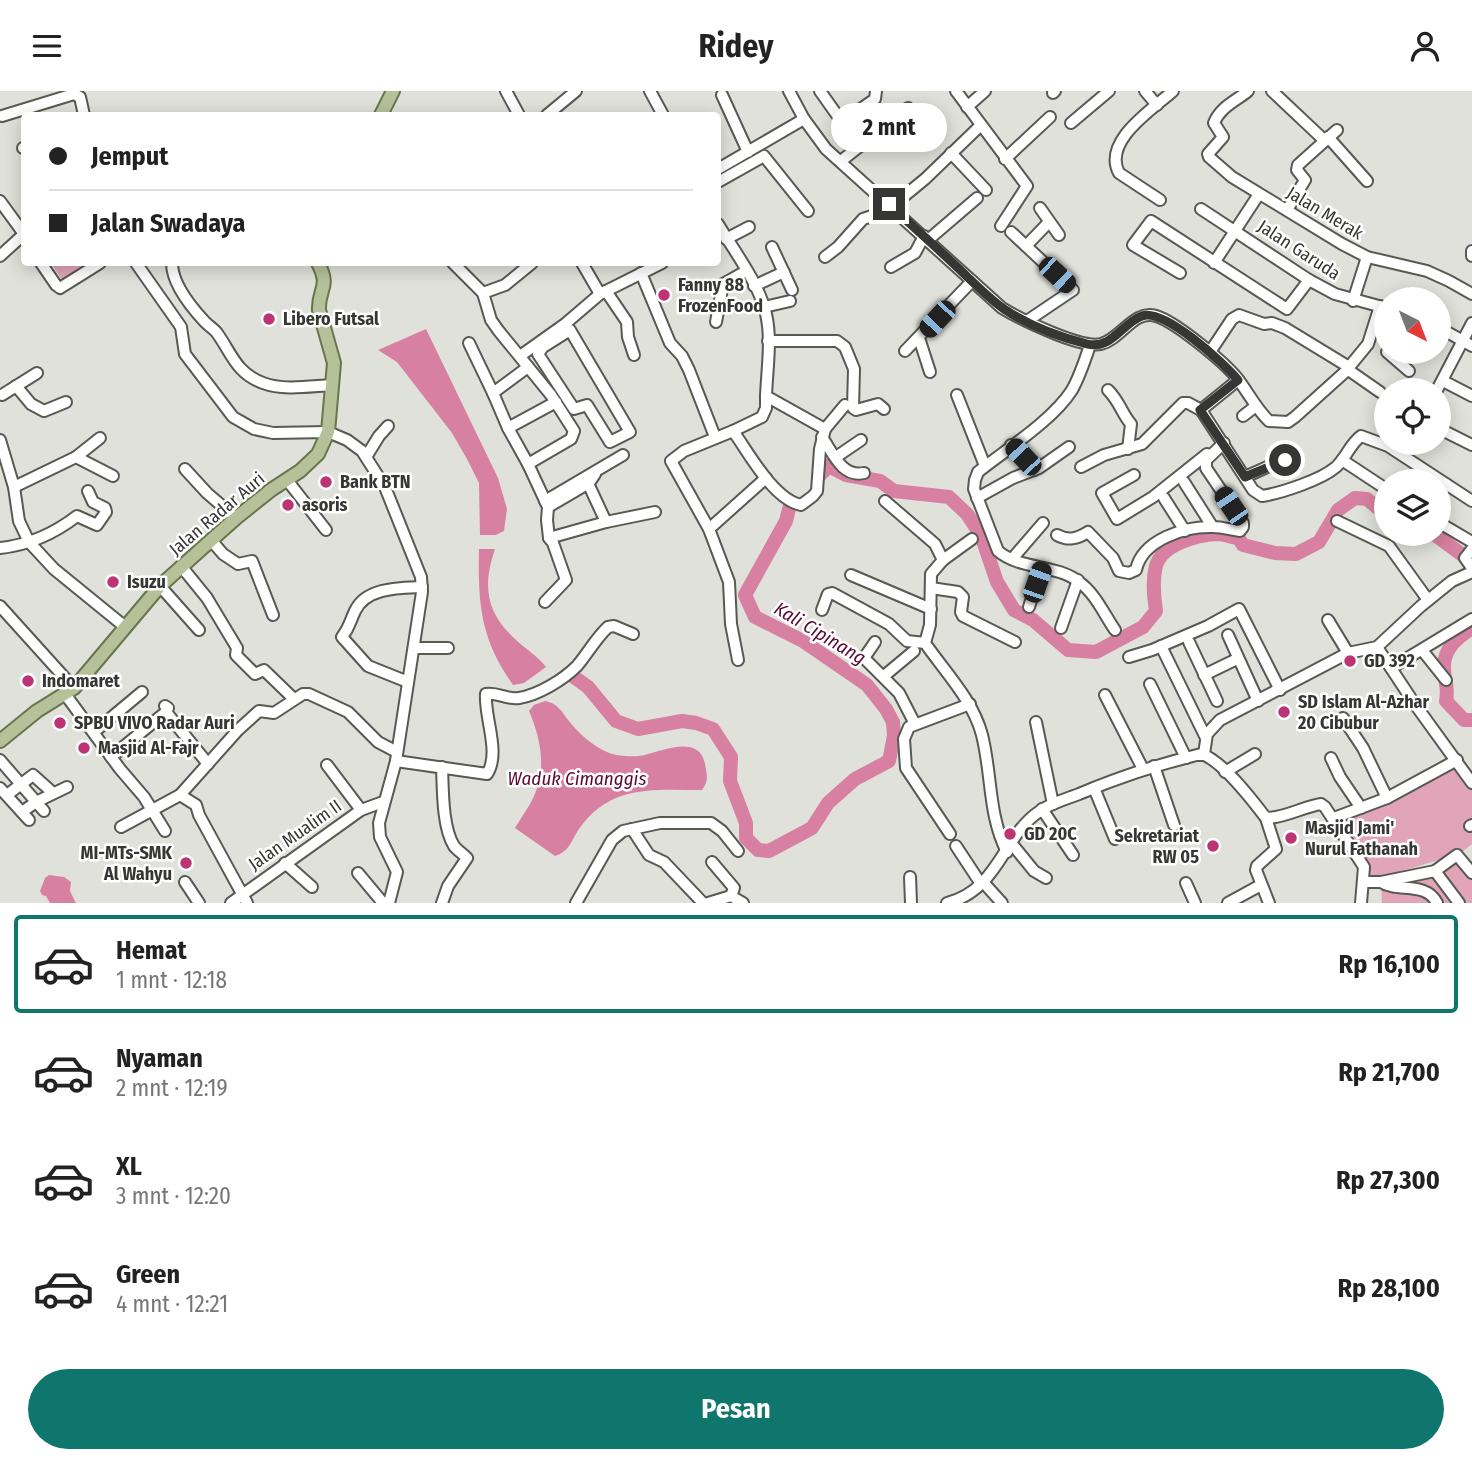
<!DOCTYPE html>
<html lang="id">
<head>
<meta charset="utf-8">
<style>
	:root { --surface:#fff; --page:#f2f2f2; --text:#222; --muted:#767676; --line:#e0e0e0; --accent:#0f766e }
	body { margin:0; font-family:"Fira Sans Condensed",sans-serif; background:var(--page); color:var(--text); height:100vh; display:flex; flex-direction:column; font-size:26px; white-space:nowrap }
	* { box-sizing:border-box; margin:0 }
	p { font-size:23px; color:var(--muted) }
	.icon { flex:none; width:38px; height:38px; fill:none; stroke:currentColor; stroke-width:2; stroke-linecap:round; stroke-linejoin:round }
	.map { position:relative; height:812px; overflow:hidden }
	.details { display:flex; flex-direction:column; background:var(--surface); flex:1 }
	.details>* { flex:none }
	.hud { position:absolute; left:21px; top:21px; width:700px; height:154px; border-radius:7px; box-shadow:0 4px 18px #0003; display:grid; align-content:center; height:154px; padding:0 28px; background:var(--surface) }
	.needle { width:46px; rotate:138deg }
	.buttons { position:absolute; left:1374px; top:196px; display:grid; gap:14px }
	.buttons a { display:grid; place-items:center; width:77px; height:77px; border-radius:50%; background:var(--surface); box-shadow:0 4px 18px #0003; font-size:35px }
	.end { position:absolute; width:32px; height:32px; margin:-16px; border:9px solid #363634; background:#fff; box-shadow:0 0 0 4px #fff }
	.from { border-radius:50% }
	.bubble { position:absolute; height:49px; border-radius:24px; background:var(--surface); box-shadow:0 4px 18px #0003; font-size:23px; font-weight:700; line-height:49px; text-align:center }
	.car { position:absolute; width:21px; height:42px; margin:-21px -10px; border-radius:9px; box-shadow:0 0 5px 2px #0007; background:linear-gradient(#222 24%,#8ab4d8 0 40%,#222 0 76%,#8ab4d8 0 86%,#222 0) }
	.hud b { display:flex; align-items:center; gap:24px; height:66px; font-size:26px }
	.hud b+b { border-top:2px solid var(--line) }
	.hud i { width:18px; height:18px; background:var(--text) }
	ul { padding:12px 0 0; list-style:none }
	li { display:flex; align-items:center; gap:21px; height:98px; margin:0 14px 10px; padding:0 14px; border:4px solid transparent; border-radius:7px }
	li div { flex:1 }
	li b { display:block; font-size:26px }
	li em { font-style:normal; font-weight:700 }
	li.on { border-color:var(--accent) }
	li>.icon { width:63px; height:63px; stroke-width:1.5 }
	.button { display:flex; gap:14px; margin-top:auto; padding:14px 28px }
	.button a { flex:1; height:80px; border-radius:42px; background:var(--accent); color:#fff; font-size:28px; font-weight:700; line-height:80px; text-align:center }
	header { display:flex; justify-content:space-between; align-items:center; height:91px; padding:0 28px; background:var(--surface); font-size:32px; font-weight:700 }
	.map>svg:first-child { display:block }
	.green { fill:#e1a4b9 }
	.water { fill:#d880a1 }
	.lines { fill:none; stroke-linecap:round; stroke-linejoin:round }
	.river { stroke:#d880a1; stroke-width:14 }
	.minor-casing { stroke:#575953; stroke-width:14 }
	.major-casing { stroke:#69754b; stroke-width:16 }
	.minor { stroke:#fff; stroke-width:10 }
	.major { stroke:#b6c19a; stroke-width:12 }
	.route { stroke:#363634; stroke-width:9 }
	.poi-dot { fill:#bc3473; stroke:#fff; stroke-width:2.5 }
	.labels { text-anchor:middle; dominant-baseline:central; stroke-width:5; stroke-linejoin:round; paint-order:stroke }
	.street-label { font-size:18px; fill:#363634; stroke:#fff }
	.poi-label { font-size:18px; font-weight:bold; fill:#363634; stroke:#fff; text-anchor:start }
	.water-label { font-size:19px; font-style:italic; fill:#5a0932; stroke:#fff }
</style>
</head>
<body>
<header><svg class="icon" aria-label="menu" viewBox="0 0 24 24"><path d="M4 6h16M4 12h16M4 18h16"/></svg>Ridey<svg class="icon" aria-label="person" viewBox="0 0 24 24"><circle cx="12" cy="8" r="4"/><path d="M4 21q1-7 8-7t8 7"/></svg></header>
<div class="map">
<svg width="1472" height="812" viewBox="0 0 1472 812">
	<rect width="100%" height="100%" fill="#dfe1da"/>
	<g class="green">
		<polygon points="51,172 90,172 62,189"/>
		<polygon points="1457,669 1472,690 1472,753 1458,764 1472,782 1472,812 1382,812 1381,791 1424,783 1455,764 1366,791 1334,727"/>
	</g>
	<g class="water">
		<polygon points="426,238 498,387 507,418 504,440 496,444 480,444 479,392 467,368 452,342 397,271 378,259"/>
		<path d="M479,458H495C483,493 485,520 514,547C525,558 537,564 546,576L524,592L513,594C480,547 478,513 479,458Z"/>
		<path d="M545,610C559,613 561,620 569,630C578,642 593,655 607,661C615,665 630,666 639,665C659,662 699,641 705,673C707,684 709,690 702,699C654,699 610,693 579,738C571,750 570,760 555,765L515,737C522,725 533,711 537,697C546,672 539,643 529,620L534,614Z"/>
		<polygon points="49,784 64,786 71,791 70,800 76,812 50,812 46,805 42,804 40,800 45,787"/>
	</g>
	<g class="lines">
		<g class="river">
			<path d="M821,383L829,375L846,384L880,390L894,400L949,406L967,423L981,444L997,491L1014,519L1033,529L1068,559L1096,561L1143,536L1156,520C1154,506 1152,490 1156,475C1162,453 1198,444 1217,443C1224,443 1232,446 1239,448L1243,454L1275,462L1296,463L1319,451L1338,419L1355,407L1367,408L1386,424"/>
			<polyline points="1434,443 1472,471"/>
			<path d="M1472,537C1458,546 1443,558 1444,577C1444,590 1449,595 1446,610L1464,629H1472"/>
			<polyline points="574,586 588,596 616,630 638,638 682,630 696,632 713,638 731,666 730,690 746,732 746,747 758,759 769,760 812,737 828,712 855,688 889,670 894,645 893,631 886,618 867,594 803,550 755,526 745,504 786,430 790,414"/>
		</g>
		<g class="minor-casing">
			<g id="minor">
				<polyline points="506,0 519,24"/>
				<polyline points="650,0 663,24"/>
				<path d="M789,0L804,28L826,58L1002,217C1020,228 1081,258 1101,253C1121,248 1134,218 1156,225C1176,231 1224,271 1237,287C1248,301 1256,318 1269,330L1288,331L1295,326L1345,281L1368,253L1380,215"/>
				<polyline points="820,0 842,31 875,8 876,0"/>
				<polyline points="956,0 1027,95 1001,135"/>
				<polyline points="1145,0 1157,14"/>
				<path d="M1248,0C1236,10 1220,16 1214,32L1223,46L1208,63L1209,66L1232,86L1342,153L1367,166L1427,180L1449,190L1472,203"/>
				<polyline points="1272,0 1324,49"/>
				<polyline points="1053,2 1055,0"/>
				<polyline points="722,4 748,61"/>
				<polyline points="967,16 985,0"/>
				<polyline points="547,24 576,0"/>
				<polyline points="2,25 74,3 80,6 84,24"/>
				<polyline points="1071,32 1109,0"/>
				<polyline points="1328,46 1367,90"/>
				<polyline points="23,57 24,57"/>
				<polyline points="951,62 986,99"/>
				<polyline points="1005,68 1050,26"/>
				<polyline points="841,70 908,17"/>
				<polyline points="718,78 804,28"/>
				<polyline points="718,91 764,65 808,120"/>
				<path d="M1160,109L1119,82C1102,50 1153,18 1173,0"/>
				<polyline points="0,110 24,143 22,145"/>
				<polyline points="892,115 925,88 981,34"/>
				<polyline points="1040,117 1059,144"/>
				<polyline points="1201,118 1309,189 1335,203 1386,217"/>
				<polyline points="1287,119 1305,89 1297,79 1298,74 1337,39"/>
				<path d="M718,133C734,160 759,192 766,223C772,248 767,279 766,305L825,338L845,314"/>
				<polyline points="1011,141 1073,199 1027,230"/>
				<polyline points="726,148 749,136"/>
				<polyline points="928,149 977,107"/>
				<polyline points="1026,155 1049,131"/>
				<polyline points="772,156 792,199"/>
				<polyline points="1472,160 1472,165"/>
				<polyline points="0,165 22,145"/>
				<polyline points="825,166 838,156 863,128 878,123 889,113"/>
				<polyline points="41,172 56,194 60,197 100,172"/>
				<polyline points="136,172 181,236 185,263 233,326 254,338 273,342 328,341 347,349 362,360 385,396 421,486 422,501 396,670 379,732 380,746 397,781 389,812"/>
				<path d="M172,172C172,193 191,216 205,231C209,235 214,238 217,242C232,263 236,282 263,292C284,300 311,295 332,294"/>
				<polyline points="453,172 483,202 491,229 498,239 551,304 574,340 571,348 528,373 548,416 547,429 549,447 553,452 566,489 545,511"/>
				<polyline points="582,172 600,203"/>
				<polyline points="1214,172 1259,103"/>
				<polyline points="891,176 915,162 924,145"/>
				<polyline points="641,182 670,252 682,265 689,279 715,346"/>
				<polyline points="1180,182 1133,154 1151,130 1287,218 1309,189"/>
				<polyline points="754,195 784,181"/>
				<polyline points="606,200 627,231 628,246 634,264"/>
				<polyline points="483,202 505,194 532,172"/>
				<polyline points="1353,210 1367,166"/>
				<polyline points="764,216 790,210"/>
				<polyline points="716,231 723,193 746,180"/>
				<polyline points="1438,236 1472,255"/>
				<polygon points="570,239 630,341 610,351 587,314 574,318 538,263 543,256"/>
				<polyline points="919,247 930,281"/>
				<polyline points="768,250 837,250 845,256 854,278 853,317 856,319 878,313 884,318"/>
				<polyline points="469,252 493,302"/>
				<path d="M1090,254C1085,269 1080,285 1072,299C1053,329 1007,358 978,381L975,389L974,398L998,460C1020,479 1057,473 1079,491C1095,502 1104,523 1115,539"/>
				<polyline points="905,260 972,190"/>
				<polyline points="1210,261 1232,228 1239,224 1264,233 1272,232 1285,237 1349,276"/>
				<polyline points="1387,261 1409,280"/>
				<polyline points="520,265 565,233 600,203 662,172"/>
				<polyline points="1347,278 1380,301"/>
				<path d="M1238,289L1201,319L1253,399L1262,405C1281,402 1321,389 1336,376C1346,367 1350,353 1361,345L1388,355L1472,410"/>
				<polyline points="1443,290 1472,305"/>
				<polyline points="16,295 31,313 44,320 66,311"/>
				<path d="M1108,299C1120,311 1122,323 1131,333L1128,358"/>
				<polyline points="1437,299 1472,232"/>
				<polyline points="2,304 37,282"/>
				<polyline points="957,304 985,375"/>
				<polyline points="1243,325 1256,315"/>
				<polyline points="508,337 493,302 528,276"/>
				<polyline points="1438,337 1472,354"/>
				<polyline points="733,340 762,326 766,317 766,305"/>
				<path d="M822,346C833,362 842,387 864,382"/>
				<polyline points="0,349 14,396 19,430 29,451 54,478 124,535"/>
				<polyline points="1011,354 1034,379"/>
				<polyline points="76,366 113,385"/>
				<polyline points="366,366 379,345 388,335"/>
				<polyline points="836,366 861,349"/>
				<polyline points="1342,369 1386,398"/>
				<polyline points="528,373 508,337 556,311"/>
				<polyline points="1081,376 1104,364 1142,353 1183,312 1188,312 1201,319"/>
				<polyline points="185,378 207,402 236,427"/>
				<polyline points="1134,384 1102,402 1117,428 1153,406 1207,363"/>
				<polyline points="1245,386 1285,368"/>
				<polyline points="586,388 606,431"/>
				<polyline points="287,389 326,439"/>
				<polyline points="1184,391 1212,435"/>
				<polyline points="14,396 76,366 100,347"/>
				<polyline points="977,407 1013,387 1039,377 1069,356"/>
				<polyline points="1164,407 1185,440"/>
				<polyline points="1438,407 1446,393"/>
				<polyline points="545,410 623,364"/>
				<path d="M885,410L935,453L943,469L931,483L930,534L925,552C945,581 973,609 982,644C992,683 988,724 1007,761"/>
				<polyline points="548,416 589,392 595,383"/>
				<polyline points="1337,430 1389,455 1428,509"/>
				<polyline points="1438,431 1472,451"/>
				<polyline points="709,438 766,387"/>
				<path d="M1057,444C1068,450 1077,448 1088,441L1113,467L1119,480L1129,482L1136,479C1142,449 1185,435 1213,436C1222,436 1232,439 1240,440L1243,436V432L1206,377V369L1224,352"/>
				<polyline points="549,447 606,431 655,421"/>
				<polyline points="211,449 223,463 238,473 252,470 273,524"/>
				<path d="M0,457C29,454 55,442 77,425L97,434L106,421L105,417L93,411L88,400"/>
				<polyline points="1472,458 1465,467 1472,477"/>
				<polyline points="1012,468 1043,432"/>
				<polyline points="943,469 972,448"/>
				<polyline points="181,475 207,507 237,557 236,564 255,583 264,579 294,608"/>
				<polyline points="851,484 931,518"/>
				<polyline points="160,495 199,539"/>
				<polyline points="931,497 958,501 963,506 961,521 963,525 1015,551"/>
				<polyline points="0,515 74,597"/>
				<polyline points="1029,516 1041,478"/>
				<polyline points="822,519 828,503 832,502 889,533 907,550 925,552"/>
				<polyline points="1328,529 1348,562"/>
				<polyline points="1061,537 1078,489"/>
				<polyline points="1228,544 1258,610"/>
				<polyline points="875,551 864,567 899,602 915,633"/>
				<polyline points="1189,551 1217,610"/>
				<polyline points="1161,555 1206,647"/>
				<polyline points="1377,556 1414,612 1472,692"/>
				<polyline points="414,557 448,557"/>
				<polyline points="1422,559 1446,589"/>
				<polyline points="1129,566 1152,559 1208,535 1239,518 1280,599"/>
				<path d="M738,569L731,533L729,491L709,438L671,370L684,360L733,340C749,362 773,408 801,414L813,405L817,400L820,358L825,338"/>
				<polyline points="1391,577 1472,528"/>
				<polyline points="1204,584 1237,568"/>
				<polyline points="884,585 914,560"/>
				<path d="M408,591L368,575L342,546C351,534 349,532 355,520C366,496 400,497 422,496"/>
				<polyline points="1150,593 1186,667"/>
				<polyline points="65,603 120,678 144,706 165,740"/>
				<polyline points="1105,604 1143,678"/>
				<polyline points="165,615 168,617 166,621 208,673"/>
				<polyline points="1343,627 1363,657 1387,707"/>
				<polyline points="1036,631 1053,713"/>
				<polyline points="94,641 142,601"/>
				<polyline points="1204,663 1207,643 1220,629 1348,562 1377,556 1421,515 1452,490 1472,481"/>
				<polyline points="111,666 166,621"/>
				<polyline points="1331,667 1340,686 1361,717"/>
				<polyline points="0,669 44,720"/>
				<path d="M396,670L487,683C501,662 484,626 486,603C498,601 507,609 519,607C538,604 563,589 577,575C588,562 596,547 608,536L614,535L633,543"/>
				<polyline points="327,674 361,719"/>
				<polyline points="1154,675 1174,734"/>
				<polyline points="1225,681 1255,663"/>
				<polyline points="0,697 29,729"/>
				<polyline points="1094,697 1115,748"/>
				<polyline points="7,704 33,684 53,702"/>
				<polyline points="180,704 196,714 199,724 247,812"/>
				<polyline points="1042,718 1073,764"/>
				<polyline points="22,721 36,711 67,696"/>
				<polyline points="1266,727 1276,758 1257,775 1256,779 1269,812"/>
				<polyline points="1334,727 1387,707 1457,669"/>
				<polyline points="1470,735 1472,734"/>
				<polyline points="121,736 180,704 238,639 259,620 274,622 303,603 309,603 348,621 378,651 397,661"/>
				<polyline points="632,738 649,764 664,771 703,812"/>
				<polyline points="950,743 906,677 904,648 909,636 970,613"/>
				<polyline points="1012,753 1034,780 1046,787"/>
				<polyline points="956,755 981,793"/>
				<polyline points="712,771 734,797 731,805"/>
				<polyline points="285,772 312,796"/>
				<polyline points="1435,780 1459,812"/>
				<polyline points="358,782 383,812"/>
				<polyline points="910,786 911,812"/>
				<polyline points="185,791 199,812"/>
				<polyline points="983,791 1002,812"/>
				<polyline points="1364,791 1381,791 1435,780 1457,764 1472,782"/>
				<path d="M1381,791C1398,802 1426,790 1437,812"/>
				<polyline points="1186,792 1195,812"/>
				<polyline points="231,812 361,719 383,711"/>
				<path d="M442,812L448,795L467,767C463,763 457,759 454,755C442,736 443,697 442,676"/>
				<polyline points="576,812 612,749 623,740 660,732 711,732 722,740 738,760"/>
				<polyline points="708,812 731,805 743,812"/>
				<path d="M947,812C999,799 1003,744 1040,720C1051,712 1066,708 1079,703C1119,686 1159,673 1201,663C1221,668 1253,710 1266,727C1285,727 1302,716 1321,713L1325,716L1364,776L1361,812"/>
				<polyline points="1228,812 1261,794"/>
			</g>
		</g>
		<g class="major-casing">
			<g id="major">
				<polyline points="381,24 393,0"/>
				<path d="M0,650L37,620L74,597L160,495L236,427L271,399L300,380L318,363L328,341L334,272L319,219C318,197 331,197 318,172"/>
			</g>
		</g>
		<use href="#minor" class="minor"/>
		<use href="#major" class="major"/>
	</g>
	<g class="lines">
		<path class="route" d="M889,113C911,134 934,154 956,175C971,189 987,206 1004,218C1028,234 1059,246 1087,253C1112,259 1122,232 1142,225C1164,217 1224,272 1238,289L1200,319L1245,386L1285,369"/>
	</g>
	<g class="poi-dot">
		<circle cx="664" cy="204" r="7"/>
		<circle cx="269" cy="228" r="7"/>
		<circle cx="326" cy="391" r="7"/>
		<circle cx="288" cy="414" r="7"/>
		<circle cx="113" cy="491" r="7"/>
		<circle cx="1350" cy="570" r="7"/>
		<circle cx="28" cy="590" r="7"/>
		<circle cx="1284" cy="621" r="7"/>
		<circle cx="60" cy="632" r="7"/>
		<circle cx="84" cy="657" r="7"/>
		<circle cx="1010" cy="743" r="7"/>
		<circle cx="1291" cy="747" r="7"/>
		<circle cx="1213" cy="755" r="7"/>
		<circle cx="186" cy="772" r="7"/>
	</g>
	<g class="labels">
		<g class="street-label">
			<text transform="translate(1325 122) rotate(31)">Jalan Merak</text>
			<text transform="translate(1299 159) rotate(33)">Jalan Garuda</text>
			<text transform="translate(217 423) rotate(-40)">Jalan Radar Auri</text>
			<text transform="translate(295 744) rotate(-35)">Jalan Mualim II</text>
		</g>
		<g class="poi-label">
			<text x="678" y="194">Fanny 88<tspan x="678" dy="21">FrozenFood</tspan></text>
			<text x="283" y="228">Libero Futsal</text>
			<text x="340" y="391">Bank BTN</text>
			<text x="302" y="414">asoris</text>
			<text x="127" y="491">Isuzu</text>
			<text x="1364" y="570">GD 392</text>
			<text x="42" y="590">Indomaret</text>
			<text x="1298" y="611">SD Islam Al-Azhar<tspan x="1298" dy="21">20 Cibubur</tspan></text>
			<text x="74" y="632">SPBU VIVO Radar Auri</text>
			<text x="98" y="657">Masjid Al-Fajr</text>
			<text x="1305" y="737">Masjid Jami'<tspan x="1305" dy="21">Nurul Fathanah</tspan></text>
			<text x="1024" y="743">GD 20C</text>
			<text x="1199" y="745" text-anchor="end">Sekretariat<tspan x="1199" dy="21">RW 05</tspan></text>
			<text x="172" y="762" text-anchor="end">MI-MTs-SMK<tspan x="172" dy="21">Al Wahyu</tspan></text>
		</g>
		<g class="water-label">
			<text transform="translate(820 542) rotate(31)">Kali Cipinang</text>
			<text x="577" y="687">Waduk Cimanggis</text>
		</g>
	</g>
</svg>
<div class="buttons">
<a><svg class="needle" viewBox="-14 -14 28 28"><path d="M0-13l5 13h-10z" fill="#e53935"/><path d="M0 13l5-13h-10z" fill="#767676"/></svg></a>
<a><svg class="icon" aria-label="locate" viewBox="0 0 24 24"><circle cx="12" cy="12" r="6"/><path d="M12 2v4M12 18v4M2 12h4M18 12h4"/></svg></a>
<a><svg class="icon" aria-label="layers" viewBox="0 0 24 24"><path d="M12 4l9 5-9 5-9-5zM3 14l9 5 9-5"/></svg></a>
</div>
<i class="end from" style="left:1285px;top:369px"></i>
<i class="end" style="left:889px;top:113px"></i>
<div class="bubble" style="left:831px;top:12px;width:116px">2 mnt</div>
<i class="car" style="left:1057px;top:184px;rotate:133deg"></i>
<i class="car" style="left:937px;top:228px;rotate:223deg"></i>
<i class="car" style="left:1023px;top:366px;rotate:317deg"></i>
<i class="car" style="left:1231px;top:415px;rotate:326deg"></i>
<i class="car" style="left:1037px;top:491px;rotate:19deg"></i>
<div class="hud">
<b><i class="from"></i>Jemput</b>
<b><i></i>Jalan Swadaya</b>
</div>
</div>
<section class="details">
<ul>
<li class="on"><svg class="icon" aria-label="car" viewBox="0 0 24 24"><path d="M5 17H2v-5l4-1 3-4h7l3 4 3 1v5h-3M9 17h6M6 11h13"/><circle cx="7" cy="17" r="2"/><circle cx="17" cy="17" r="2"/></svg><div><b>Hemat</b><p>1 mnt · 12:18</p></div><em>Rp 16,100</em></li>
<li><svg class="icon" aria-label="car" viewBox="0 0 24 24"><path d="M5 17H2v-5l4-1 3-4h7l3 4 3 1v5h-3M9 17h6M6 11h13"/><circle cx="7" cy="17" r="2"/><circle cx="17" cy="17" r="2"/></svg><div><b>Nyaman</b><p>2 mnt · 12:19</p></div><em>Rp 21,700</em></li>
<li><svg class="icon" aria-label="car" viewBox="0 0 24 24"><path d="M5 17H2v-5l4-1 3-4h7l3 4 3 1v5h-3M9 17h6M6 11h13"/><circle cx="7" cy="17" r="2"/><circle cx="17" cy="17" r="2"/></svg><div><b>XL</b><p>3 mnt · 12:20</p></div><em>Rp 27,300</em></li>
<li><svg class="icon" aria-label="car" viewBox="0 0 24 24"><path d="M5 17H2v-5l4-1 3-4h7l3 4 3 1v5h-3M9 17h6M6 11h13"/><circle cx="7" cy="17" r="2"/><circle cx="17" cy="17" r="2"/></svg><div><b>Green</b><p>4 mnt · 12:21</p></div><em>Rp 28,100</em></li>
</ul>
<div class="button"><a>Pesan</a></div>
</section>
</body>
</html>
